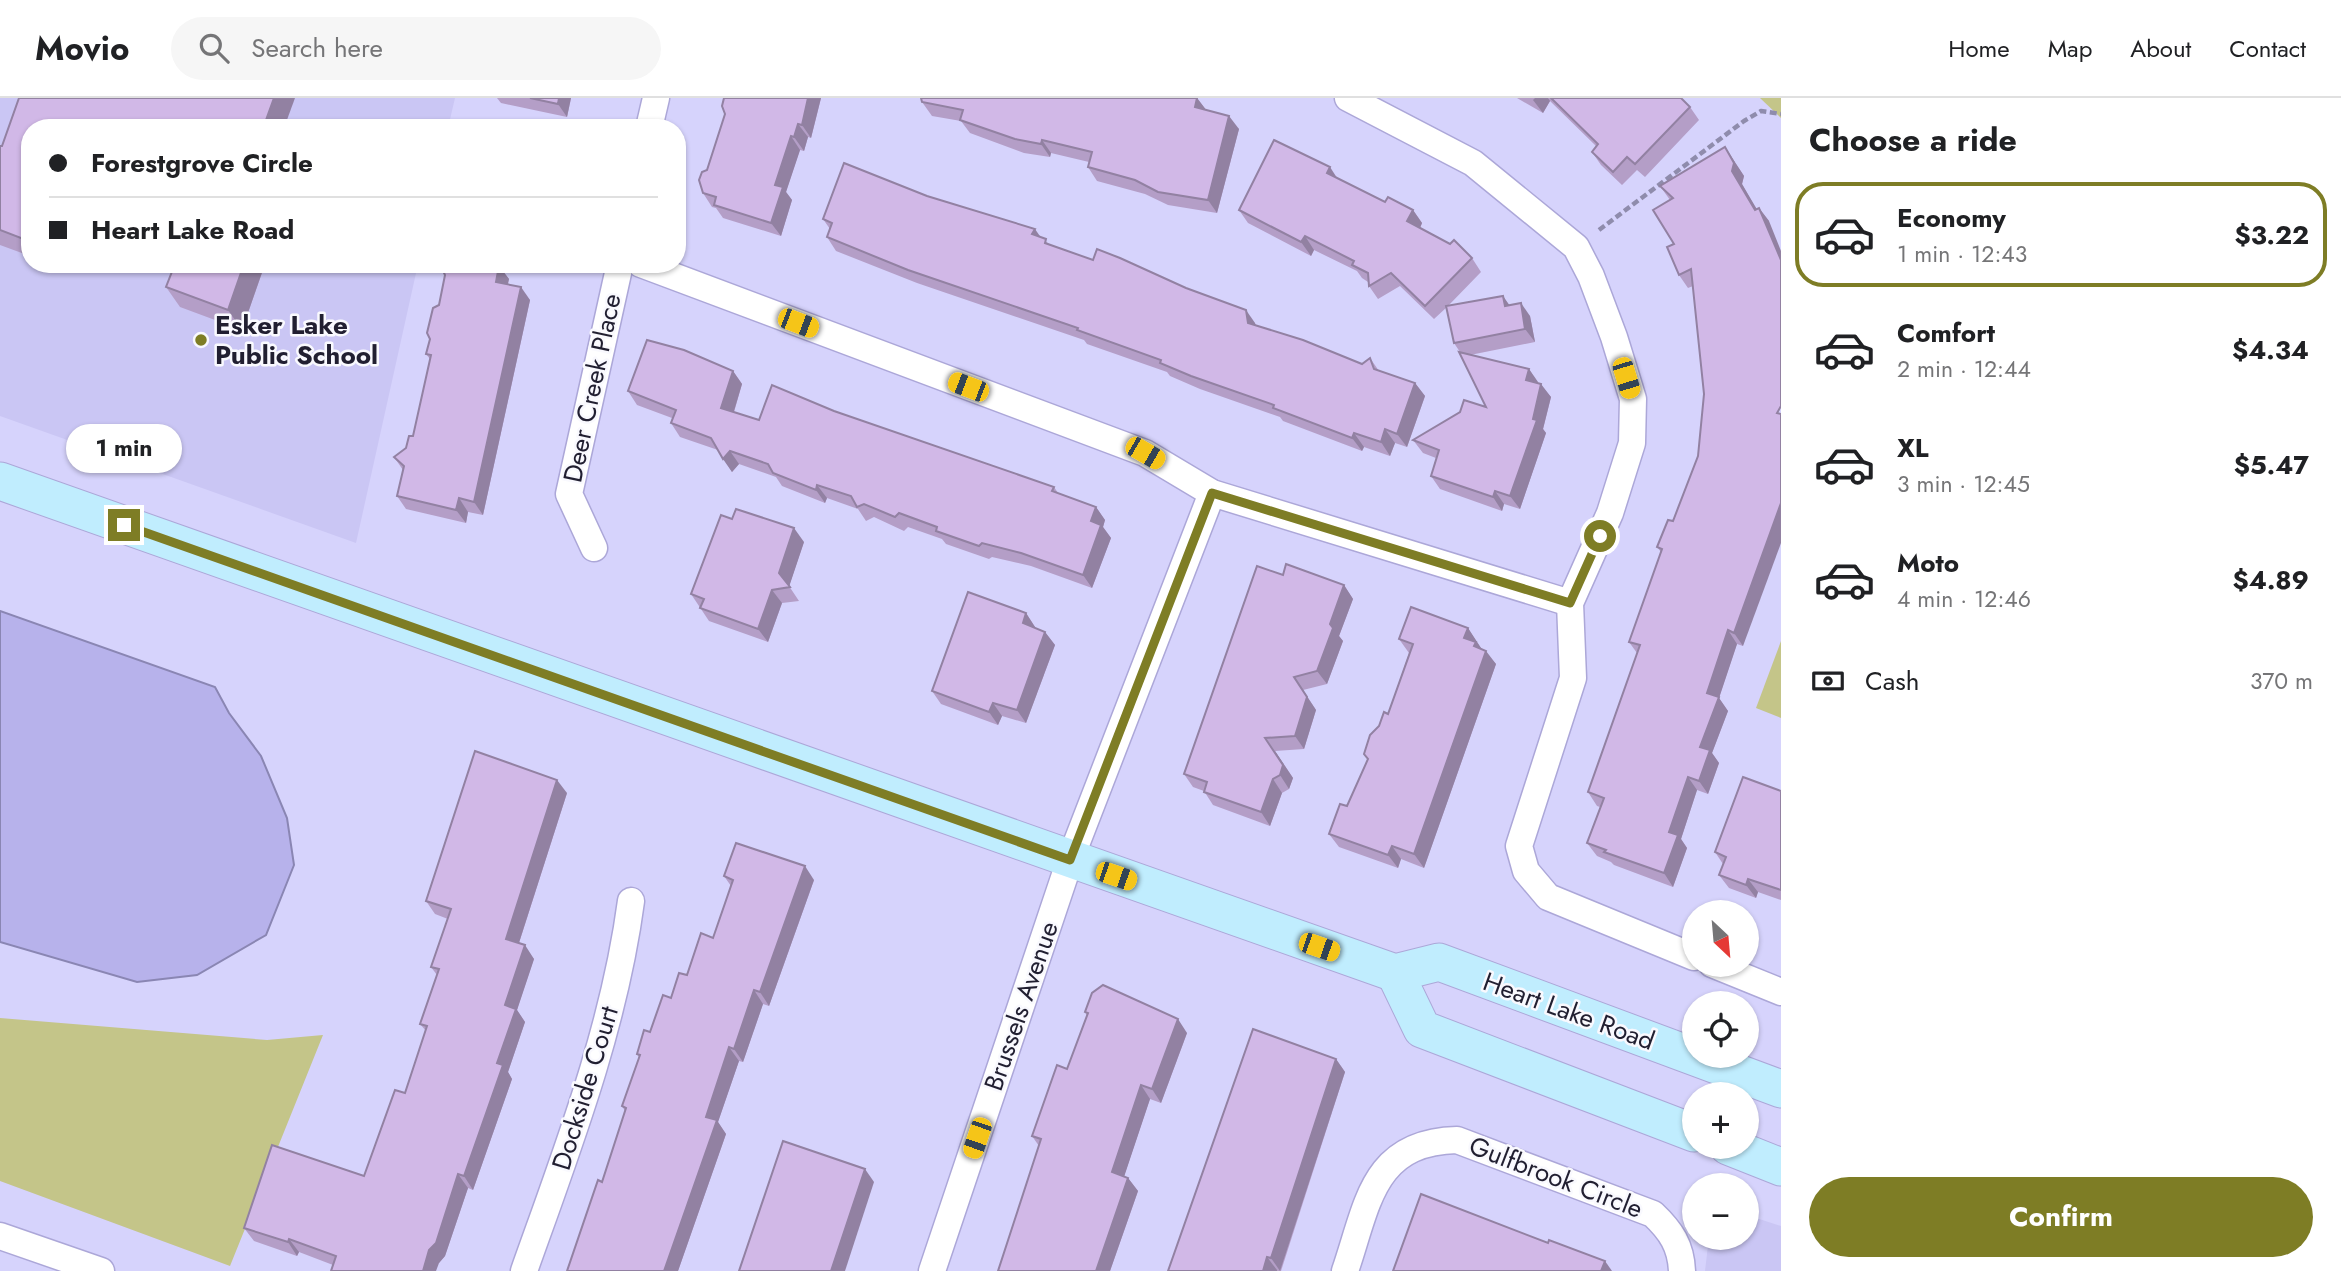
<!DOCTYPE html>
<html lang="en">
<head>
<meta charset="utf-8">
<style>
	:root { --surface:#fff; --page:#f6f6f6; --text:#202124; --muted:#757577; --line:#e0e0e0; --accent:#7e7d25 }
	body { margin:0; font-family:Jost,sans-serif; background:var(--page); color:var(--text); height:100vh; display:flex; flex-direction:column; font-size:26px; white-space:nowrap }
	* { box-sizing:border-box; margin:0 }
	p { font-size:23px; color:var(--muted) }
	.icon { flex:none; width:38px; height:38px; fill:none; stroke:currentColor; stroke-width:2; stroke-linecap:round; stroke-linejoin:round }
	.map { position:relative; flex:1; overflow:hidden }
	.panel { display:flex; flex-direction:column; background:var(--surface); width:560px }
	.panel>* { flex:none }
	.guide { position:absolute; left:21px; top:21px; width:665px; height:154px; border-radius:28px; box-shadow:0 2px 5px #0004; display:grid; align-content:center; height:154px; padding:0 28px; background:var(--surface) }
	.needle { width:46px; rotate:154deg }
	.buttons { position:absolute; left:1682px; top:802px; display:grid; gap:14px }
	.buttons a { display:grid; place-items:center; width:77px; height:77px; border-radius:50%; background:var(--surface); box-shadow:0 2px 5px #0004; font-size:35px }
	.end { position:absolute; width:32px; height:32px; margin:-16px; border:9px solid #7e7d25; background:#fff; box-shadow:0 0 0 4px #fff }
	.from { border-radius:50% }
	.bubble { position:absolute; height:49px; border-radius:24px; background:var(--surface); box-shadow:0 2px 5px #0004; font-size:23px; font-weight:700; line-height:49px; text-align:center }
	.car { position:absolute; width:21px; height:42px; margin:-21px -10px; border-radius:9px; box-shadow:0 0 5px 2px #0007; background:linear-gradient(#f5c518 24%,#345 0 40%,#f5c518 0 76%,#345 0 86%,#f5c518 0) }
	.guide b { display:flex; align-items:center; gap:24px; height:66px; font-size:26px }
	.guide b+b { border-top:2px solid var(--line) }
	.guide i { width:18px; height:18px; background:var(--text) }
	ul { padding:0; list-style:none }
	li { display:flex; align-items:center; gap:21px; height:105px; margin:0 14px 10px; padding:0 14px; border:4px solid transparent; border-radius:28px }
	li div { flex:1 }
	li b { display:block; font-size:26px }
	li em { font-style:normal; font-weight:700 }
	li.active { border-color:var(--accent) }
	li>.icon { width:63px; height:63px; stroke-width:1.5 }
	h2 { padding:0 28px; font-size:32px; line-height:84px }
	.pay { display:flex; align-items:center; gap:18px; height:77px; padding:0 28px; font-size:26px }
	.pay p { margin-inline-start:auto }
	.button { display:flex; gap:14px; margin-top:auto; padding:14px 28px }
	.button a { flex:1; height:80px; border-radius:42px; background:var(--accent); color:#fff; font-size:28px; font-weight:700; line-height:80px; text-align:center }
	header { display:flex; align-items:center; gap:42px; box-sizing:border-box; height:98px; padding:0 35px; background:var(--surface); border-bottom:2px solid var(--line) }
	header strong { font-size:33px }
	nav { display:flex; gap:38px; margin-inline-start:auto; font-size:24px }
	.search { width:490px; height:63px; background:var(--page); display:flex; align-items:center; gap:18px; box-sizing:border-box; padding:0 24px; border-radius:38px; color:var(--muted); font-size:26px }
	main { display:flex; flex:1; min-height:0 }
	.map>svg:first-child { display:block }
	.built { fill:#cac6f4 }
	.green { fill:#c4c589 }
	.water { fill:#b7b2eb; stroke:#8a86b3; stroke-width:2 }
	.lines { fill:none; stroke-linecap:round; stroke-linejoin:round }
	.street-casing { stroke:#aca7d8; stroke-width:29 }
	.secondary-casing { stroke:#aca7d8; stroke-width:39 }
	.path { stroke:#8f8cac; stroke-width:4.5; stroke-dasharray:7 3.5; stroke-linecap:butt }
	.street { stroke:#fff; stroke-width:26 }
	.secondary { stroke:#c0edfe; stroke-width:37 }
	.wall { fill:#b49ec7 }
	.shaded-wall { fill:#9281a2 }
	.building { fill:#d1b8e7; stroke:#9281a2; stroke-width:2 }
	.route { stroke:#7e7d25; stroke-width:9 }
	.poi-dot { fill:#7e7d25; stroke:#f9f9fe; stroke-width:2.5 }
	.labels { text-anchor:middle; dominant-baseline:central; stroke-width:5; stroke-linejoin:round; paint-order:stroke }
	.poi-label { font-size:26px; font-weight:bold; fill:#211f31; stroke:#f9f9fe; text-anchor:start }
	.street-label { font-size:26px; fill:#211f31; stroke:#f9f9fe }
</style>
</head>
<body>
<header>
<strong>Movio</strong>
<div class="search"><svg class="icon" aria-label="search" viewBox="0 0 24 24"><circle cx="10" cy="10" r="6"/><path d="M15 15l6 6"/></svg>Search here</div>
<nav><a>Home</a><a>Map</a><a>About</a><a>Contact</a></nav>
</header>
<main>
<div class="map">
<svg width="1781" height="1173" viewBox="0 0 1781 1173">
	<rect width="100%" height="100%" fill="#d6d3fc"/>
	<g class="built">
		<polygon points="0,0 455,0 448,30 30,30 30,166 418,166 356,445 0,318"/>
		<polygon points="1747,1117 1781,1128 1781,1173 1705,1173 1709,1139 1746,1139"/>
	</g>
	<g class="green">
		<polygon points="1760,0 1781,0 1781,20"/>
		<polygon points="1781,543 1781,620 1756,610"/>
		<polygon points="0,920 267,942 323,937 230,1168 0,1083"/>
	</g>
	<polygon class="water" points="0,513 215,589 229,615 261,658 287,720 294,767 266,837 197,877 137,884 0,844"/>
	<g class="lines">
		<g class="street-casing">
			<g id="street">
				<polyline points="1348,0 1473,65 1576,149 1591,178 1614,239 1633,301 1632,345 1610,415 1570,505 1573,580 1519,748 1526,773 1548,799 1694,859"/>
				<polyline points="649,30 656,0"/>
				<polyline points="641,166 1145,355 1212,395 1570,505"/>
				<polyline points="594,450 569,396 620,166"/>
				<polyline points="1712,866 1781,894"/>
				<polyline points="0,1138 101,1173"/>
				<path d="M524,1173C567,1052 614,931 631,803"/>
				<polyline points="932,1173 1070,762 1212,395"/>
				<path d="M1345,1173C1368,1106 1372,1044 1457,1042L1653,1116C1671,1133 1681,1148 1682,1173"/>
			</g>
		</g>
		<g class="secondary-casing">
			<g id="secondary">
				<polyline points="0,383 1395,875 1439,864 1781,991"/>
				<polyline points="1395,875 1422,931 1694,1035"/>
				<polyline points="1728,1048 1781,1069"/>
			</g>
		</g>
		<polyline class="path" points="1599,132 1744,23 1761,13 1781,16"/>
		<use href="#street" class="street"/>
		<use href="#secondary" class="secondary"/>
	</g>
	<g class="wall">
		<polygon points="497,0 571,0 567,19 501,5"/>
		<polygon points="724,0 821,0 811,40 808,39 804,53 800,52 786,94 792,102 781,138 723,120 716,110 712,109 703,95 707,72 725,16"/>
		<polygon points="1197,0 1206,12 1239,31 1217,115 1168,107 1145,96 1097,83 1088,69 1089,64 1051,55 1050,59 1024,55 970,35 961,23 932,18 922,4"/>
		<polygon points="1517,0 1681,0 1690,9 1699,22 1645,79 1637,72 1622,87 1601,67 1592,54 1596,48 1550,3 1543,15"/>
		<polygon points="30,30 30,158 0,147 0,48 2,48"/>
		<polygon points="1725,49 1744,78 1742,86 1756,111 1759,110 1769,123 1743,548 1737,546 1719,600 1728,613 1712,655 1719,665 1708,696 1697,692 1681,741 1687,750 1673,789 1614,767 1611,764 1597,758 1587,745 1600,709 1597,708 1588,694 1637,555 1629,544 1661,454 1657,449 1673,423 1698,358 1704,296 1693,188 1688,190 1679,177 1674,146 1670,102 1660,88"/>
		<polygon points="1337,80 1385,104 1413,112 1422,125 1420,130 1472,160 1481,174 1448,208 1503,198 1509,207 1530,218 1535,244 1470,257 1529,271 1538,285 1551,299 1543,331 1546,335 1520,411 1504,406 1502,413 1440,391 1431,378 1436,360 1423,355 1413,342 1486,309 1460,254 1454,245 1447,209 1434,221 1400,188 1378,201 1369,188 1368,184 1362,180 1357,173 1314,152 1311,158 1248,125 1239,112"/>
		<polygon points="927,98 1041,139 1050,147 1255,225 1256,227 1362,266 1370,260 1379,273 1415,285 1425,298 1407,349 1395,345 1390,358 1364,349 1362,353 1283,323 1280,319 1200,291 1170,278 1167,274 1087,246 1084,242 917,185 836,153 827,139 830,131 823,121"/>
		<polygon points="165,166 265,166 242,232 180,209 166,189 174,169"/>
		<polygon points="499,168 509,181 508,186 530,202 483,417 468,414 466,425 406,411 397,398 403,372 394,359 406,350 413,338 430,261 426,256"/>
		<polygon points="733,273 742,286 734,314 759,322 834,313 1054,389 1058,395 1096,409 1105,422 1103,429 1111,440 1092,490 1031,468 992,459 989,461 946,446 942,441 908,429 904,433 874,419 866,423 858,411 827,400 825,405 782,388 776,379 739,366 732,374 718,352 680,339 671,325 672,320 637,307 628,293"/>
		<polygon points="804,444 789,488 799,503 782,505 768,544 709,523 691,496"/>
		<polygon points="1283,477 1344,487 1353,501 1339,538 1343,543 1327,586 1303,592 1316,612 1304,651 1275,653 1293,680 1289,691 1282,695 1270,728 1213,707 1204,693 1193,689 1184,676"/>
		<polygon points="1026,515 1035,529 1035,530 1045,534 1055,547 1026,625 1002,618 998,627 941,606 932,593"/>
		<polygon points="1468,530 1481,551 1496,566 1424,770 1401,761 1398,770 1339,749 1329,736 1347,708 1368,661 1379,628 1388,616 1409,555 1399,541"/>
		<polygon points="1781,693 1781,802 1758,794 1756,800 1729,790 1719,777 1723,766 1715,754"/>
		<polygon points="567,695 519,845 534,861 517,912 525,924 508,974 512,981 473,1092 468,1090 445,1158 439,1165 333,1167 299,1154 297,1158 254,1143 244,1130 364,1078 405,995 426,933 420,926 437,877 431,869 448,821 435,816 426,803"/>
		<polygon points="724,778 814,782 769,908 763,906 743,964 739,963 718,1024 726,1036 678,1173 567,1173 602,1084 625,1013 622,1008 639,959 637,956 671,900 713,840 731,788"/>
		<polygon points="1085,914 1187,935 1161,1005 1150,1001 1124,1078 1128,1080 1138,1093 1110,1173 998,1173 1039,1048 1032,1038 1067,971 1087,918"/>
		<polygon points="1336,961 1345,974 1281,1173 1168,1173"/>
	</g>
	<g class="shaded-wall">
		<polygon points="274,0 295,0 284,30 269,30 265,25"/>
		<polygon points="559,0 571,0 567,19 558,6"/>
		<polygon points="808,0 821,0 811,40 802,27"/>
		<polygon points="1197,0 1207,13 1195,9"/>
		<polygon points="1535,0 1548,0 1550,3 1543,15 1533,2"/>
		<polygon points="1229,18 1239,31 1217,115 1208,102"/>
		<polygon points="798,26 808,39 804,53 794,39"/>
		<polygon points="791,38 800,52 786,94 792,102 781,138 771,125 775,87"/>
		<polygon points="1042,42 1051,55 1050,59 1041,46"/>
		<polygon points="1725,49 1744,78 1742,86 1765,125 1755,112 1732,73"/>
		<polygon points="1330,69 1339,83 1327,75"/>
		<polygon points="1759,110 1769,123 1781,153 1781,162"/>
		<polygon points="1413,112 1422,125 1417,137 1407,123"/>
		<polygon points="30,131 30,147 26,142"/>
		<polygon points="1035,131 1044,144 1032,136"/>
		<polygon points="1305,138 1314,152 1311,158 1301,144"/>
		<polygon points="244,166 265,166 242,232 228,212"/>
		<polygon points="499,168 509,181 505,197 496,184"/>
		<polygon points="521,189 530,202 483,417 474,404"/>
		<polygon points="1503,198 1512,211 1505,208"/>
		<polygon points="1521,205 1530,218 1535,244 1525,231"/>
		<polygon points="1246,212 1255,225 1257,238 1248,225"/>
		<polygon points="1529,271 1538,284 1535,296 1526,282"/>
		<polygon points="733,273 742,286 731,323 721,310"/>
		<polygon points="1415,285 1425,298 1407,349 1397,336"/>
		<polygon points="1541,286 1551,299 1543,331 1546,335 1520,411 1510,398 1533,321"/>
		<polygon points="1385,331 1395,345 1390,358 1381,344"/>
		<polygon points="1354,335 1364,349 1362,353 1352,340"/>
		<polygon points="730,353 739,366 732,374 723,361"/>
		<polygon points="817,387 827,400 825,405 816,392"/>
		<polygon points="1495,393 1504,406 1502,413 1493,399"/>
		<polygon points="459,400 468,414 466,425 456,412"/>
		<polygon points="1781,405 1781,445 1743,548 1734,535"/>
		<polygon points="1096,409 1105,422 1103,429 1111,440 1092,490 1083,477 1091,423"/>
		<polygon points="794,430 804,444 789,489 779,475"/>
		<polygon points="1344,487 1353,501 1339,538 1343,543 1327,586 1317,573 1330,526"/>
		<polygon points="772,492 782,505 768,544 758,531"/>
		<polygon points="1026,515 1035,529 1032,539 1023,525"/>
		<polygon points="1468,530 1485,556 1486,553 1496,566 1424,770 1414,756 1464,540"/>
		<polygon points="1728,532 1737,546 1719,600 1728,613 1712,655 1719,665 1708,696 1699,683 1700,649 1707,595"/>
		<polygon points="1045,534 1055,547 1026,625 1017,612"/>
		<polygon points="1294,579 1316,612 1304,651 1295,638"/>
		<polygon points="993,605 1002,618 998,627 989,614"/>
		<polygon points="1275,653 1293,680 1289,691 1280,677"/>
		<polygon points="1688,679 1697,692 1681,741 1687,750 1673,789 1664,775 1669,734"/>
		<polygon points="1273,681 1282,695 1270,728 1261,714"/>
		<polygon points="557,682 567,695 516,854 506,841"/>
		<polygon points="1392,748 1401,761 1398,770 1388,757"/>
		<polygon points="805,768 814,782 769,908 760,894"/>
		<polygon points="1748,781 1758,794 1756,800 1746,787"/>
		<polygon points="525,847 534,861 517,912 525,924 508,974 512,981 473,1092 464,1078 505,907"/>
		<polygon points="754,892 763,906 743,964 734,951"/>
		<polygon points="1178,921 1187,935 1161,1005 1152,991"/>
		<polygon points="729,949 739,963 718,1024 726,1036 678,1173 664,1173 706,1019"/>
		<polygon points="1336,961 1345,974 1280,1173 1271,1160"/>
		<polygon points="1141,987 1150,1001 1121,1088 1112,1074"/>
		<polygon points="865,1071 874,1084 845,1173 831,1173"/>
		<polygon points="458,1076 468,1090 445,1158 439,1165 436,1173 423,1173 429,1152"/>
		<polygon points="1128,1080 1138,1093 1110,1173 1096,1173"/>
		<polygon points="289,1141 299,1154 297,1158 288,1144"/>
		<polygon points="1267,1159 1277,1172 1277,1173 1263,1173"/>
		<polygon points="1605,1163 1612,1173 1601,1173"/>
	</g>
	<g class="building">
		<polygon points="19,0 274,0 265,25 271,27 270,30 30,30 30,131 26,142 0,132 0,48 2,48"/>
		<polygon points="530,0 559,0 558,6"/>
		<polygon points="724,0 808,0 802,27 798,26 794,39 791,38 775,87 783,89 771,125 714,107 716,99 703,95 699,82 702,74 707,72 725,16 722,8"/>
		<polygon points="921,0 1197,0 1195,9 1229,18 1208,102 1158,94 1135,82 1088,69 1092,54 1042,42 1041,46 1015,41 960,22 963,12 922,4"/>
		<polygon points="1551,0 1681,0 1690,9 1635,66 1627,59 1613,74 1592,54 1598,46"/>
		<polygon points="1274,42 1330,69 1327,75 1385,104 1388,99 1413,112 1407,123 1450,146 1454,142 1472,160 1425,208 1391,175 1369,188 1368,175 1352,167 1354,163 1305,138 1301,144 1239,112"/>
		<polygon points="1725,49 1734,65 1732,73 1755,112 1759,110 1781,162 1781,308 1777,315 1781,316 1781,405 1734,535 1728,532 1707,595 1719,599 1700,649 1710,652 1699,683 1688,679 1669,734 1678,737 1664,775 1604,754 1606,752 1587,745 1604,700 1588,694 1640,547 1629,544 1662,451 1657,449 1668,422 1673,423 1698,358 1704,296 1691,171 1679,177 1667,149 1674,146 1653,112 1673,100 1660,88"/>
		<polygon points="844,65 927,98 1035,131 1032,136 1046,141 1045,145 1093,162 1097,151 1120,160 1186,190 1246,212 1248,225 1303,242 1362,266 1370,260 1374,271 1415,285 1397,336 1385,331 1381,344 1354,335 1352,340 1273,310 1274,307 1191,278 1160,265 1161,262 1077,232 1078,230 908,172 827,139 832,125 823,121"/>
		<polygon points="175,166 244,166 228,212 166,189"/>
		<polygon points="440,166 492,166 499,168 496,184 521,189 474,404 459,400 456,412 397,398 404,368 394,359 406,350 409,338 413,338 431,257 426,256 430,241 427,235 433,210 439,207 445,177"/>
		<polygon points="1503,198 1505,208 1521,205 1525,231 1454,245 1446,208"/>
		<polygon points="647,242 684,252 733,273 721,310 759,322 772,287 834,313 1054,389 1052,393 1096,409 1091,423 1101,427 1083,477 1021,455 982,445 979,448 936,433 937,429 899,415 895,419 864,406 857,409 851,398 817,387 816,392 773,375 768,366 730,353 723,361 711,340 671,325 676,312 628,293"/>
		<polygon points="1459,254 1529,271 1526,282 1541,286 1533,321 1537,322 1510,398 1495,393 1493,399 1431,378 1439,352 1413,342 1460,314 1464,302 1486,309"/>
		<polygon points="736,411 794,430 779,475 790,489 772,492 758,531 700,510 704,501 691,496 721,417 732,421"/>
		<polygon points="1286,466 1344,487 1330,526 1333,530 1317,573 1294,579 1307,599 1295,638 1265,640 1283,667 1280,677 1273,681 1261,714 1204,694 1207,684 1184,676 1257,468 1283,477"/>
		<polygon points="968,494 1026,515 1023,525 1045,534 1017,612 993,605 989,614 932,593"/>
		<polygon points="1411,509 1468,530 1464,540 1476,544 1474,548 1486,553 1414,756 1392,748 1388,757 1329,736 1340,706 1347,708 1368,661 1364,656 1370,637 1379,628 1384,614 1388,616 1413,546 1399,541"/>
		<polygon points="475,653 557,682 506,841 525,847 505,907 516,911 497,965 503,967 464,1078 458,1076 436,1145 429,1152 423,1173 331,1173 336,1158 289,1141 288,1144 244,1130 272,1047 364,1078 395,992 405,995 427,928 420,926 439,871 431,869 451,811 426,803"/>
		<polygon points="1743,679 1781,693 1781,792 1748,781 1746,787 1719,777 1726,759 1715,754"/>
		<polygon points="736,745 805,768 760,894 754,892 734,951 729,949 706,1019 717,1022 664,1173 567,1173 598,1082 602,1084 626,1010 622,1008 640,957 637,956 644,932 650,934 663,897 671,900 679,875 687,877 701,835 713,840 733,782 724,778"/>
		<polygon points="1103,887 1178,921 1152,991 1141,987 1112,1074 1128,1080 1096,1173 998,1173 1041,1041 1032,1038 1057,967 1067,971 1088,915 1085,914 1092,895"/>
		<polygon points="1253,931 1336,961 1271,1160 1267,1159 1263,1173 1168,1173"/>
		<polygon points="783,1043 865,1071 831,1173 739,1173"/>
		<polygon points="1421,1096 1548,1145 1549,1142 1605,1163 1601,1173 1393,1173"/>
	</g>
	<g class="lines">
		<polyline class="route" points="124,427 1070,762 1212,395 1570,505 1600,438"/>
	</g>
	<circle class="poi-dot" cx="201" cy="242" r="7"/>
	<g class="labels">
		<g class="poi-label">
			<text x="215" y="227">Esker Lake<tspan x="215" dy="30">Public School</tspan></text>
		</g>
		<g class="street-label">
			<text transform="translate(592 290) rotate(-78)">Deer Creek Place</text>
			<text transform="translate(1021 908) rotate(-71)">Brussels Avenue</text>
			<text transform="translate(1569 913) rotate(20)">Heart Lake Road</text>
			<text transform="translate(585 990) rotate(-73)">Dockside Court</text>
			<text transform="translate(1556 1079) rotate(21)">Gulfbrook Circle</text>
		</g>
	</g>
</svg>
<div class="buttons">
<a><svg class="needle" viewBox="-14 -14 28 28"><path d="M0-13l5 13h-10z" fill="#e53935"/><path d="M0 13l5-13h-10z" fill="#757577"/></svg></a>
<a><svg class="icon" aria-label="locate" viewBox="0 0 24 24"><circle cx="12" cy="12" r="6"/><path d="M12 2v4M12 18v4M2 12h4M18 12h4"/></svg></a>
<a>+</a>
<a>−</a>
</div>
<i class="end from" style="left:1600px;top:438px"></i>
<i class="end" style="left:124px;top:427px"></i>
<div class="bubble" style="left:66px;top:326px;width:116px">1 min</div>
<i class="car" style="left:798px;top:225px;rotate:111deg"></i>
<i class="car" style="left:1626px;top:280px;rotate:163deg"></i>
<i class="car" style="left:968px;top:289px;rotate:291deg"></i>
<i class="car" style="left:1145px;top:355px;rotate:120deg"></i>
<i class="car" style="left:1116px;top:778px;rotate:109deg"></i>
<i class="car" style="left:1319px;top:849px;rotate:109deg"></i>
<i class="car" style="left:977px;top:1040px;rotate:199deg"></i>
<div class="guide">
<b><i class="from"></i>Forestgrove Circle</b>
<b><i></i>Heart Lake Road</b>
</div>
</div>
<section class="panel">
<h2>Choose a ride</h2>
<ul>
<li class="active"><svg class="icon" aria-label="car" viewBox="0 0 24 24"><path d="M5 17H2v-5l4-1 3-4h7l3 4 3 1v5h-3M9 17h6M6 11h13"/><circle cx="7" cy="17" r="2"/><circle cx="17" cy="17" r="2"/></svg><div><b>Economy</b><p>1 min · 12:43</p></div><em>$3.22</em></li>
<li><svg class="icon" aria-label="car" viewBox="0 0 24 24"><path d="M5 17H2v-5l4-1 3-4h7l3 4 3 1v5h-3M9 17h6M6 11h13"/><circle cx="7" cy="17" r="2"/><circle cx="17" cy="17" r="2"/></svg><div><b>Comfort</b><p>2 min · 12:44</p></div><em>$4.34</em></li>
<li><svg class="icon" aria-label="car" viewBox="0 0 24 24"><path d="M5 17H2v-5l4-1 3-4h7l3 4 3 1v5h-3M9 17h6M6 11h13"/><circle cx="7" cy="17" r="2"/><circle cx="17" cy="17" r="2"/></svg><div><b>XL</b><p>3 min · 12:45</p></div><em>$5.47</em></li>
<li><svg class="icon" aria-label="car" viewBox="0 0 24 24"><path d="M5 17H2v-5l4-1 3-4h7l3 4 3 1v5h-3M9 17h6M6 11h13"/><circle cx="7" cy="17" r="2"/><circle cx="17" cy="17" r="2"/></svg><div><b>Moto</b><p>4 min · 12:46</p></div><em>$4.89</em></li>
</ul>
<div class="pay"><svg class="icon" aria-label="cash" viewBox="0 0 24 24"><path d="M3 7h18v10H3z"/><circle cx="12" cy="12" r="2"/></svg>Cash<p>370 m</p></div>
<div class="button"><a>Confirm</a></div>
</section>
</main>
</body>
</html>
